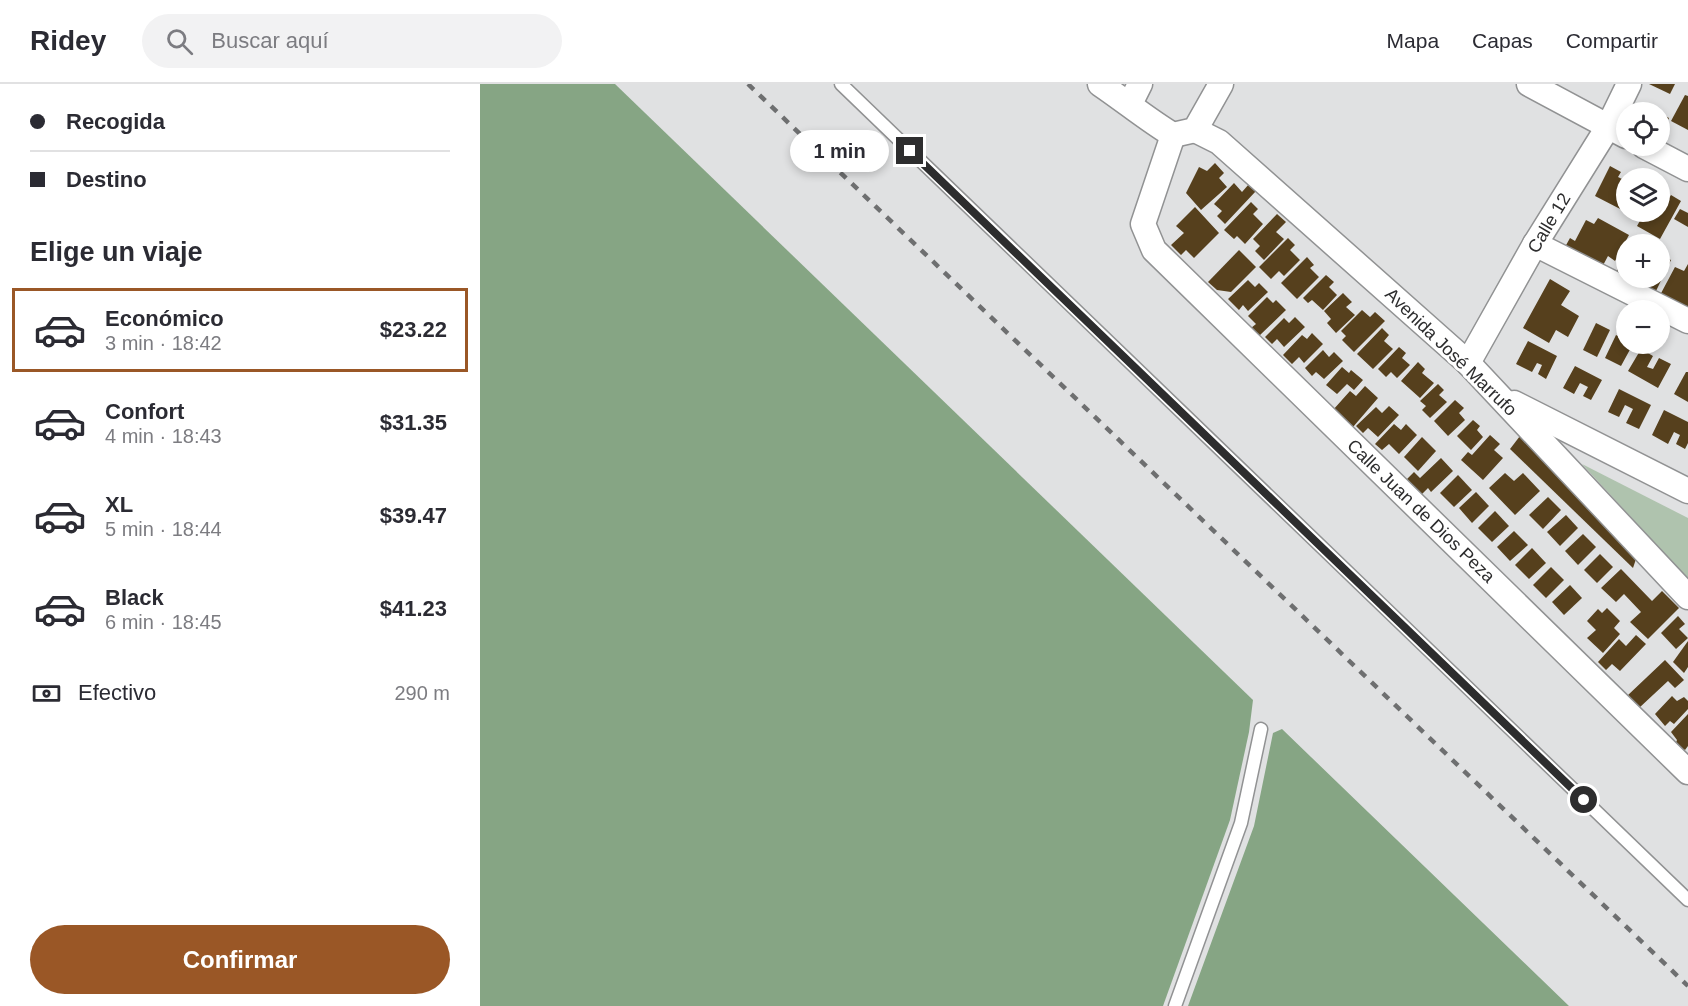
<!DOCTYPE html>
<html lang="es">
<head>
<meta charset="utf-8">
<style>
	:root { --surface:#fff; --page:#f2f2f3; --text:#2b2b33; --muted:#7c7c81; --line:#e1e1e2; --accent:#9a5726 }
	body { margin:0; font-family:Helvetica,sans-serif; background:var(--page); color:var(--text); height:100vh; display:flex; flex-direction:column; font-size:22px; white-space:nowrap }
	* { box-sizing:border-box; margin:0 }
	p { font-size:20px; color:var(--muted) }
	.icon { flex:none; width:33px; height:33px; fill:none; stroke:currentColor; stroke-width:2; stroke-linecap:round; stroke-linejoin:round }
	.map { position:relative; flex:1; overflow:hidden }
	.details { display:flex; flex-direction:column; background:var(--surface); width:480px }
	.details>* { flex:none }
	.top-card { display:grid; align-content:center; height:132px; padding:0 30px; background:var(--surface) }
	.fabs { position:absolute; left:1136px; top:18px; display:grid; gap:12px }
	.fabs a { display:grid; place-items:center; width:54px; height:54px; border-radius:50%; background:var(--surface); box-shadow:0 3px 9px #0003; font-size:30px }
	.end { position:absolute; width:27px; height:27px; margin:-14px; border:8px solid #2d2d2e; background:#fff; box-shadow:0 0 0 3px #fff }
	.from { border-radius:50% }
	.bubble { position:absolute; height:42px; border-radius:21px; background:var(--surface); box-shadow:0 3px 9px #0003; font-size:20px; font-weight:600; line-height:42px; text-align:center }
	.top-card b { display:flex; align-items:center; gap:21px; height:57px; font-size:22px }
	.top-card b+b { border-top:2px solid var(--line) }
	.top-card i { width:15px; height:15px; background:var(--text) }
	ul { padding:0; list-style:none }
	li { display:flex; align-items:center; gap:18px; height:84px; margin:0 12px 9px; padding:0 18px; border:3px solid transparent; border-radius:0px }
	li div { flex:1 }
	li b { display:block; font-size:22px }
	li em { font-style:normal; font-weight:600 }
	li.active { border-color:var(--accent) }
	li>.icon { width:54px; height:54px; stroke-width:1.5 }
	h2 { padding:0 30px; font-size:27px; line-height:72px }
	.pay { display:flex; align-items:center; gap:15px; height:66px; padding:0 30px; font-size:22px }
	.pay p { margin-inline-start:auto }
	.button { display:flex; gap:12px; margin-top:auto; padding:12px 30px }
	.button a { flex:1; height:69px; border-radius:36px; background:var(--accent); color:#fff; font-size:24px; font-weight:600; line-height:69px; text-align:center }
	header { display:flex; align-items:center; gap:36px; box-sizing:border-box; height:84px; padding:0 30px; background:var(--surface); border-bottom:2px solid var(--line) }
	header strong { font-size:28px }
	nav { display:flex; gap:33px; margin-inline-start:auto; font-size:21px }
	.search { width:420px; height:54px; background:var(--page); display:flex; align-items:center; gap:15px; box-sizing:border-box; padding:0 21px; border-radius:33px; color:var(--muted); font-size:22px }
	main { display:flex; flex:1; min-height:0 }
	.map>svg:first-child { display:block }
	.green { fill:#afc3ae }
	.forest { fill:#86a584 }
	.building { fill:#56401d }
	.lines { fill:none; stroke-linecap:round; stroke-linejoin:round }
	.lane-casing { stroke:#919293; stroke-width:15 }
	.street-casing { stroke:#919293; stroke-width:27 }
	.lane { stroke:#fff; stroke-width:12 }
	.street { stroke:#fff; stroke-width:24 }
	.rail { stroke:#6e6f70; stroke-width:4.5; stroke-dasharray:8 8; stroke-linecap:butt }
	.route { stroke:#2d2d2e; stroke-width:8 }
	.labels { text-anchor:middle; dominant-baseline:central; stroke-width:6; stroke-linejoin:round; paint-order:stroke }
	.street-label { font-size:18px; fill:#2d2d2e; stroke:#fff }
</style>
</head>
<body>
<header>
<strong>Ridey</strong>
<div class="search"><svg class="icon" aria-label="search" viewBox="0 0 24 24"><circle cx="10" cy="10" r="6"/><path d="M15 15l6 6"/></svg>Buscar aquí</div>
<nav><a>Mapa</a><a>Capas</a><a>Compartir</a></nav>
</header>
<main>
<section class="details">
<div class="top-card">
<b><i class="from"></i>Recogida</b>
<b><i></i>Destino</b>
</div>
<h2>Elige un viaje</h2>
<ul>
<li class="active"><svg class="icon" aria-label="car" viewBox="0 0 24 24"><path d="M5 17H2v-5l4-1 3-4h7l3 4 3 1v5h-3M9 17h6M6 11h13"/><circle cx="7" cy="17" r="2"/><circle cx="17" cy="17" r="2"/></svg><div><b>Económico</b><p>3 min · 18:42</p></div><em>$23.22</em></li>
<li><svg class="icon" aria-label="car" viewBox="0 0 24 24"><path d="M5 17H2v-5l4-1 3-4h7l3 4 3 1v5h-3M9 17h6M6 11h13"/><circle cx="7" cy="17" r="2"/><circle cx="17" cy="17" r="2"/></svg><div><b>Confort</b><p>4 min · 18:43</p></div><em>$31.35</em></li>
<li><svg class="icon" aria-label="car" viewBox="0 0 24 24"><path d="M5 17H2v-5l4-1 3-4h7l3 4 3 1v5h-3M9 17h6M6 11h13"/><circle cx="7" cy="17" r="2"/><circle cx="17" cy="17" r="2"/></svg><div><b>XL</b><p>5 min · 18:44</p></div><em>$39.47</em></li>
<li><svg class="icon" aria-label="car" viewBox="0 0 24 24"><path d="M5 17H2v-5l4-1 3-4h7l3 4 3 1v5h-3M9 17h6M6 11h13"/><circle cx="7" cy="17" r="2"/><circle cx="17" cy="17" r="2"/></svg><div><b>Black</b><p>6 min · 18:45</p></div><em>$41.23</em></li>
</ul>
<div class="pay"><svg class="icon" aria-label="cash" viewBox="0 0 24 24"><path d="M3 7h18v10H3z"/><circle cx="12" cy="12" r="2"/></svg>Efectivo<p>290 m</p></div>
<div class="button"><a>Confirmar</a></div>
</section>
<div class="map">
<svg width="1208" height="922" viewBox="0 0 1208 922">
	<rect width="100%" height="100%" fill="#e0e1e2"/>
	<polygon class="green" points="1102,380 1208,434 1208,495"/>
	<g class="forest">
		<polygon points="0,0 135,0 773,616 769,648 750,736 683,922 0,922"/>
		<polygon points="802,645 1089,922 708,922 774,742 793,649"/>
	</g>
	<g class="building">
		<polygon points="1169,0 1195,0 1190,10"/>
		<polygon points="1205,11 1208,12 1208,46 1191,37"/>
		<polygon points="1160,20 1178,28 1155,28"/>
		<polygon points="1179,29 1189,34 1179,54"/>
		<polygon points="735,79 744,89 739,94 747,103 721,126 706,109 719,83 727,87"/>
		<polygon points="1130,82 1141,88 1138,93 1146,97 1146,128 1115,112"/>
		<polygon points="754,99 762,108 769,100 776,107 745,140 737,132 742,127 734,120"/>
		<polygon points="1191,111 1201,117 1180,155 1157,142 1165,128 1179,128 1179,115 1186,119"/>
		<polygon points="771,118 778,125 773,130 783,140 765,160 757,152 754,155 744,146"/>
		<polygon points="715,123 739,149 714,174 706,166 701,171 691,161 704,149 696,142"/>
		<polygon points="1200,125 1208,129 1208,143 1194,135"/>
		<polygon points="797,130 806,138 796,148 804,155 784,176 775,167 780,162 773,155"/>
		<polygon points="1118,134 1149,151 1135,177 1128,172 1120,187 1085,163 1090,154 1095,157 1106,136 1114,140"/>
		<polygon points="808,154 815,161 810,166 820,176 804,192 799,187 791,195 779,183"/>
		<polygon points="759,166 776,183 751,208 737,206 728,198"/>
		<polygon points="1146,170 1146,192 1137,187"/>
		<polygon points="1179,170 1191,176 1176,207 1149,194 1179,194"/>
		<polygon points="827,173 834,181 830,184 839,193 817,215 801,199"/>
		<polygon points="1208,180 1208,228 1179,213 1195,183 1204,187"/>
		<polygon points="846,191 854,198 849,203 857,211 843,226 832,216 828,219 823,214"/>
		<polygon points="1070,195 1090,207 1081,221 1099,232 1088,253 1076,246 1069,259 1043,244"/>
		<polygon points="768,196 775,203 779,199 788,208 768,227 763,221 759,226 748,215"/>
		<polygon points="863,209 872,218 866,223 875,231 856,249 847,239 851,235 844,227"/>
		<polygon points="787,213 793,219 796,216 806,226 779,252 771,244 776,240 768,232"/>
		<polygon points="882,226 890,233 895,228 905,237 874,268 862,256 866,252 861,247"/>
		<polygon points="815,233 825,243 804,263 797,255 792,260 785,253 804,234 809,239"/>
		<polygon points="1116,239 1130,246 1117,273 1103,266"/>
		<polygon points="902,244 909,251 904,257 913,265 893,285 877,270"/>
		<polygon points="832,249 843,260 824,279 819,273 812,280 803,271 822,251 827,255"/>
		<polygon points="1136,251 1146,256 1146,260 1153,260 1141,282 1125,274"/>
		<polygon points="1048,257 1077,272 1066,295 1058,290 1062,281 1057,279 1052,288 1036,280"/>
		<polygon points="919,263 926,269 922,274 930,281 917,294 911,288 906,293 898,285"/>
		<polygon points="1161,265 1173,272 1167,283 1173,285 1179,274 1191,280 1178,304 1148,287"/>
		<polygon points="843,266 849,273 854,268 863,277 844,295 836,288 832,292 825,284"/>
		<polygon points="938,278 945,285 942,289 954,299 940,314 921,297"/>
		<polygon points="1095,282 1122,296 1111,316 1103,312 1108,303 1100,299 1094,310 1083,304"/>
		<polygon points="862,283 869,289 871,286 883,296 874,306 867,300 857,310 846,301"/>
		<polygon points="1206,288 1208,288 1208,318 1194,310"/>
		<polygon points="958,300 964,306 959,311 967,318 950,334 942,326 946,322 940,317"/>
		<polygon points="885,302 898,314 873,343 853,326 870,307 876,312"/>
		<polygon points="1139,305 1171,321 1159,345 1146,339 1153,325 1145,321 1139,333 1128,328"/>
		<polygon points="975,316 984,324 979,329 985,336 968,352 954,337"/>
		<polygon points="909,322 919,331 898,353 888,344 883,349 876,342 896,323 902,329"/>
		<polygon points="1184,326 1208,338 1208,359 1205,365 1196,360 1200,351 1194,348 1188,360 1172,351"/>
		<polygon points="993,336 1000,342 997,346 1003,353 991,366 977,352"/>
		<polygon points="914,340 921,346 926,340 937,351 919,370 909,360 902,366 895,360"/>
		<polygon points="1010,351 1020,360 1014,366 1023,374 1003,396 981,376 988,368 992,371"/>
		<polygon points="1040,352 1159,466 1153,484 1030,365"/>
		<polygon points="942,353 956,367 938,387 924,373"/>
		<polygon points="961,374 973,387 951,408 948,404 939,413 925,397 934,388 940,394"/>
		<polygon points="1025,389 1034,397 1043,389 1060,407 1035,431 1009,404"/>
		<polygon points="978,391 992,406 974,423 960,409"/>
		<polygon points="996,408 1009,422 992,439 979,424"/>
		<polygon points="1068,413 1081,426 1063,445 1049,431"/>
		<polygon points="1015,427 1029,442 1012,458 998,444"/>
		<polygon points="1086,431 1098,444 1080,462 1067,448"/>
		<polygon points="1034,447 1048,461 1030,477 1017,463"/>
		<polygon points="1103,450 1116,463 1098,481 1085,467"/>
		<polygon points="1052,464 1066,479 1049,495 1035,481"/>
		<polygon points="1120,470 1133,483 1117,499 1104,486"/>
		<polygon points="1071,483 1084,496 1066,514 1053,501"/>
		<polygon points="1141,485 1172,517 1182,507 1199,524 1168,555 1150,538 1161,528 1144,510 1136,518 1121,504"/>
		<polygon points="1090,501 1102,514 1084,531 1072,518"/>
		<polygon points="1127,524 1140,537 1134,544 1140,550 1123,569 1107,554 1116,546 1107,537 1118,525 1122,529"/>
		<polygon points="1198,532 1205,540 1199,545 1208,554 1196,565 1181,549"/>
		<polygon points="1156,551 1166,560 1140,587 1132,580 1126,586 1118,578 1139,555 1146,562"/>
		<polygon points="1208,557 1208,583 1204,589 1193,578"/>
		<polygon points="1185,576 1204,596 1195,604 1188,597 1159,624 1147,612"/>
		<polygon points="1192,612 1197,617 1204,613 1208,617 1208,625 1194,640 1190,637 1185,642 1175,630"/>
		<polygon points="1208,630 1208,662 1205,666 1195,661 1197,656 1191,648"/>
	</g>
	<g class="lines">
		<g class="lane-casing">
			<g id="lane">
				<polyline points="361,0 1208,816"/>
				<polyline points="695,922 761,739 781,645"/>
			</g>
		</g>
		<g class="street-casing">
			<g id="street">
				<path d="M620,0C645,17 668,36 693,51L715,46L741,0"/>
				<polyline points="1049,0 1146,52"/>
				<polyline points="650,20 660,0"/>
				<polyline points="715,46 739,58 988,279 1208,513"/>
				<polyline points="693,51 663,140 674,166 1208,688"/>
				<polyline points="1164,62 1208,85"/>
				<polyline points="1055,160 1208,237"/>
				<polyline points="988,279 1055,160 1128,43 1149,0"/>
				<polyline points="1034,319 1208,407"/>
			</g>
		</g>
		<use href="#lane" class="lane"/>
		<use href="#street" class="street"/>
		<polyline class="rail" points="268,0 1208,902"/>
	</g>
	<g class="lines">
		<polyline class="route" points="430,67 1104,716"/>
	</g>
	<g class="labels">
		<g class="street-label">
			<text transform="translate(1069 139) rotate(-59)">Calle 12</text>
			<text transform="translate(971 268) rotate(44)">Avenida José Marrufo</text>
			<text transform="translate(941 427) rotate(44)">Calle Juan de Dios Peza</text>
		</g>
	</g>
</svg>
<div class="fabs">
<a><svg class="icon" aria-label="locate" viewBox="0 0 24 24"><circle cx="12" cy="12" r="6"/><path d="M12 2v4M12 18v4M2 12h4M18 12h4"/></svg></a>
<a><svg class="icon" aria-label="layers" viewBox="0 0 24 24"><path d="M12 4l9 5-9 5-9-5zM3 14l9 5 9-5"/></svg></a>
<a>+</a>
<a>−</a>
</div>
<i class="end from" style="left:1104px;top:716px"></i>
<i class="end" style="left:430px;top:67px"></i>
<div class="bubble" style="left:310px;top:46px;width:99px">1 min</div>
</div>
</main>
</body>
</html>
